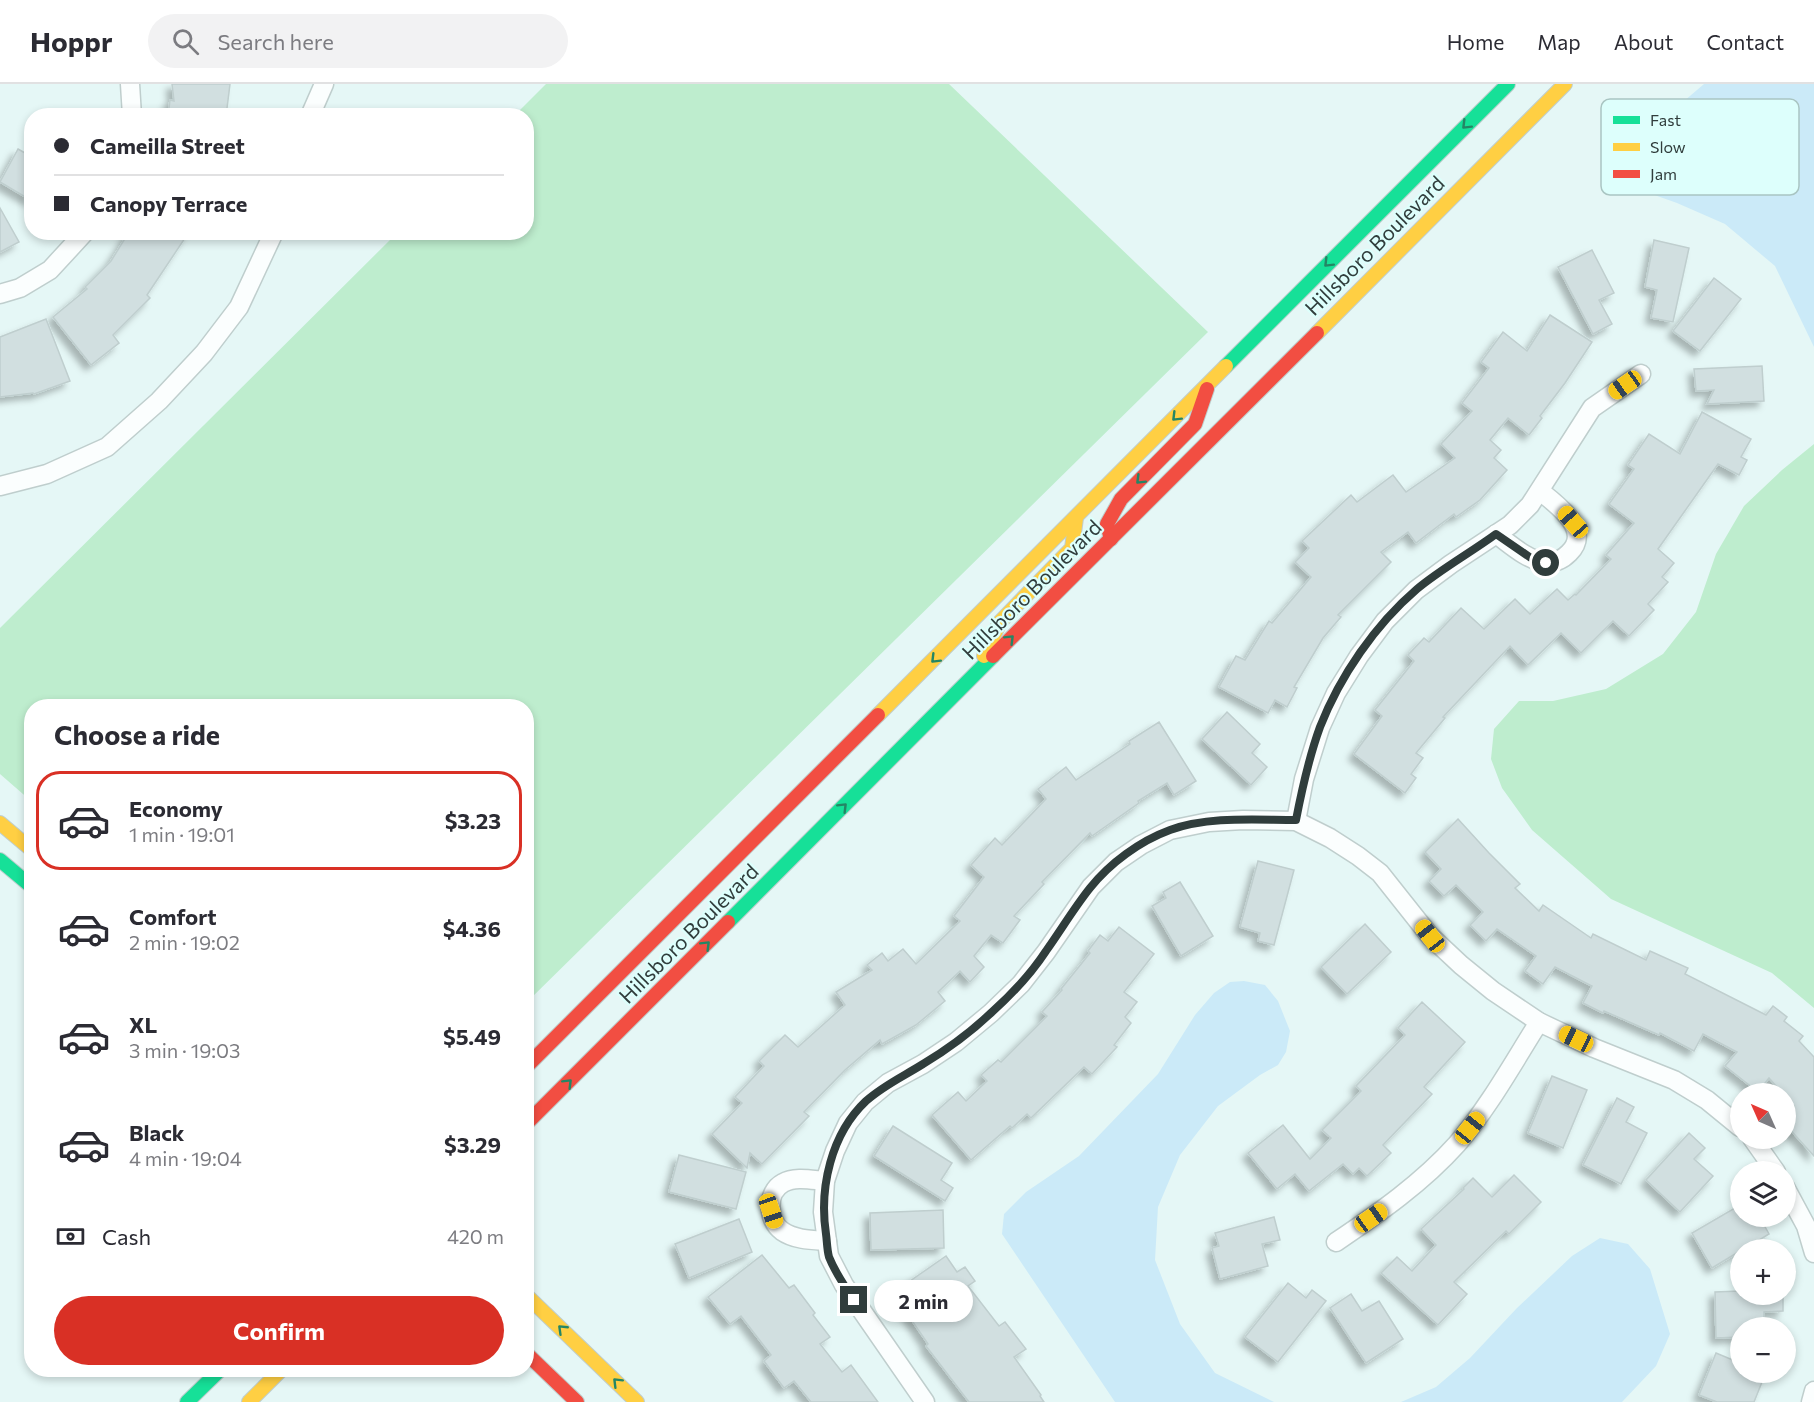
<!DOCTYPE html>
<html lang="en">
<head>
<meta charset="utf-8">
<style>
	:root { --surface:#fff; --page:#f2f2f3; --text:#2b2b33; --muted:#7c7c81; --line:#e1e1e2; --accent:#d93025 }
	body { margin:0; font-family:Commissioner,sans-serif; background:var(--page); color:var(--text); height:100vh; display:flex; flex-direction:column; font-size:22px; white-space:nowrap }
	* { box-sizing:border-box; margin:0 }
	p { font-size:20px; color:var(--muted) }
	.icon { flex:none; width:33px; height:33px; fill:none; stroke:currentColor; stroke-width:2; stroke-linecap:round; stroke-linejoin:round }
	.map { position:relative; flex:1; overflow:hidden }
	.details { position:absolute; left:24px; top:615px; width:510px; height:678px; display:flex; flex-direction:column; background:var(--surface); border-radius:24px; box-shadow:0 3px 9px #0003 }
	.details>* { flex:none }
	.banner { position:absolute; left:24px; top:24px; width:510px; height:132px; border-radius:24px; box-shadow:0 3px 9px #0003; display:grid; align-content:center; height:132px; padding:0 30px; background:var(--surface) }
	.needle { width:39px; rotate:315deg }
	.buttons { position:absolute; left:1730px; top:999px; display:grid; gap:12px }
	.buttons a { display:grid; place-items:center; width:66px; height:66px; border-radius:50%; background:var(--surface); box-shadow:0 3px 9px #0003; font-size:30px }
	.end { position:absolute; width:27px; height:27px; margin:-14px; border:8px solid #303d3c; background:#fff; box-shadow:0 0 0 3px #fff }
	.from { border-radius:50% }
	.bubble { position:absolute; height:42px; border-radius:21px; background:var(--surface); box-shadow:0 3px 9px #0003; font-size:20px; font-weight:700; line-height:42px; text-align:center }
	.car { position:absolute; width:18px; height:36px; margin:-18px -9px; border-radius:8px; box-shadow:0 0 4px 2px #0007; background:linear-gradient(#f5c518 24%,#345 0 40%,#f5c518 0 76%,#345 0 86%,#f5c518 0) }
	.banner b { display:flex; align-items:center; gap:21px; height:57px; font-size:22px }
	.banner b+b { border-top:2px solid var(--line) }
	.banner i { width:15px; height:15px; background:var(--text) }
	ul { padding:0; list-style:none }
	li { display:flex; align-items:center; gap:18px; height:99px; margin:0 12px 9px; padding:0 18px; border:3px solid transparent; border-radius:24px }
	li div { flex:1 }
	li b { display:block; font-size:22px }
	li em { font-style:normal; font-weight:700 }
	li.current { border-color:var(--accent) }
	li>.icon { width:54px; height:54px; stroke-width:1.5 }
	h2 { padding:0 30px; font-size:27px; line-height:72px }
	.pay { display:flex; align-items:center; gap:15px; height:66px; padding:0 30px; font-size:22px }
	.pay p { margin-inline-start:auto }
	.action { display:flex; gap:12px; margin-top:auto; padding:12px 30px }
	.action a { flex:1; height:69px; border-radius:36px; background:var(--accent); color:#fff; font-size:24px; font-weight:700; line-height:69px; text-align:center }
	header { display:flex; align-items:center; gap:36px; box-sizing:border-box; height:84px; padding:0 30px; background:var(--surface); border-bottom:2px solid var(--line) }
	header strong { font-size:28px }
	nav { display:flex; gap:33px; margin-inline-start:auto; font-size:21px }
	.search { width:420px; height:54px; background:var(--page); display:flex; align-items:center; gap:15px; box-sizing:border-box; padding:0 21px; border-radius:33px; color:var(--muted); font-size:22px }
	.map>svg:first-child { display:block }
	.green { fill:#beedce }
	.water { fill:#cbeaf8 }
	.building { fill:#d1dfe0; stroke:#bfcece; stroke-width:1.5; filter:url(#shadow) }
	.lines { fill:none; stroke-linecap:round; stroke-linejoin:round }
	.street-casing { stroke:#bfcecd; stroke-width:21 }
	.fast-casing { stroke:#bfcecd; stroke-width:16 }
	.slow-casing { stroke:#bfcecd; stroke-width:16 }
	.jam-casing { stroke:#bfcecd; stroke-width:16 }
	.street { stroke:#fbfefe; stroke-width:18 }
	.fast { stroke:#16e098; stroke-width:14 }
	.slow { stroke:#ffcf43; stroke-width:14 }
	.jam { stroke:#f24e42; stroke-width:14 }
	.oneway { stroke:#248665 }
	.route { stroke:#303d3c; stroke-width:8 }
	.labels { text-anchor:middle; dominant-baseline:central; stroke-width:4.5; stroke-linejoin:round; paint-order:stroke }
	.street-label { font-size:21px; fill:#303d3c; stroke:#ddfffc }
	.key { fill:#ddfffc; stroke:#a9c5c2; stroke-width:1.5 }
	.key-label { font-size:16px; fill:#303d3c }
</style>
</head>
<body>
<header>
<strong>Hoppr</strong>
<div class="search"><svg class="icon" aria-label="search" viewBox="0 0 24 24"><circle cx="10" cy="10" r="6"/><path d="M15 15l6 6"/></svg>Search here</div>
<nav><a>Home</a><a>Map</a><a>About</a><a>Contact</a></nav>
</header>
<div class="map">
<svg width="1814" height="1318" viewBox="0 0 1814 1318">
	<defs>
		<filter id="shadow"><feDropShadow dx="-5.5" dy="5.5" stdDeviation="3" flood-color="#0004"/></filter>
	</defs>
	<rect width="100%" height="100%" fill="#e5f7f6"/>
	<g class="green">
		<polygon points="546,0 949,0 1208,248 527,918 526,622 32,622 31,717 0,690 0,544 397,149 526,148 526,32 515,31"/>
		<polygon points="1814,360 1814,924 1772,889 1611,815 1532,746 1502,704 1491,675 1494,645 1519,617 1553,617 1606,605 1663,570 1696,528 1716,470 1744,422 1782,386"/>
	</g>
	<g class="water">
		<polygon points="1704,0 1814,0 1814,263 1775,182 1725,140 1677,119 1646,108 1633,95 1633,71 1663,35"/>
		<polygon points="1244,897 1265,901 1278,917 1290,947 1286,968 1278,981 1260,991 1218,1022 1180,1071 1158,1123 1155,1176 1180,1240 1215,1289 1274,1318 1115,1318 1002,1150 1004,1130 1026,1108 1079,1072 1158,990 1195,931 1214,909 1230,898"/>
		<polygon points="1600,1154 1628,1160 1650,1185 1670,1250 1656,1282 1622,1318 1401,1318 1436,1303 1470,1274 1517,1224 1572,1172"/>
	</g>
	<g class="building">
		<polygon points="172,0 230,0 226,32 168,32 170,16 174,17"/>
		<polygon points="18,65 32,73 32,117 0,98"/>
		<polygon points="0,124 19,158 0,168"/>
		<polygon points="129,148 189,148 147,211 150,214 113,251 119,259 91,281 53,233 87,205 85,203 111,177"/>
		<polygon points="1654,156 1689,164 1673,238 1651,234 1657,206 1645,203"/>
		<polygon points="1592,166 1614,209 1599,216 1612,240 1593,250 1558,183"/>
		<polygon points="1714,194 1741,215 1700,267 1673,247"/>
		<polygon points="1550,231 1592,258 1565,299 1540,332 1542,334 1529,351 1508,334 1490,356 1501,366 1494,374 1507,386 1480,416 1456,433 1454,430 1416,459 1408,448 1381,468 1391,478 1338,531 1341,533 1323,554 1294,603 1297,604 1287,623 1275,616 1268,629 1219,603 1236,572 1245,576 1269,537 1272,539 1311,493 1295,478 1309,464 1302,457 1351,411 1357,418 1393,391 1406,408 1455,374 1441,360 1472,327 1462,319 1489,284 1481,278 1503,248 1527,267"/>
		<polygon points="46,235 70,297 34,310 33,309 0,313 0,253"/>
		<polygon points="1762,282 1764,317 1707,320 1714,306 1696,307 1694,285"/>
		<polygon points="1702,328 1751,355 1741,373 1747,376 1739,391 1718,380 1658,465 1674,479 1662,493 1668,498 1648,520 1654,526 1629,552 1613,537 1581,569 1561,549 1528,581 1510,562 1443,633 1445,634 1416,669 1423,674 1411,690 1416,694 1405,709 1354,670 1382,632 1375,626 1414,577 1408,571 1424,554 1429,558 1461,524 1484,545 1515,515 1530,530 1557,505 1568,516 1575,510 1576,511 1611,475 1606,471 1634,439 1609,420 1634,385 1628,381 1649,350 1680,370"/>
		<polygon points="1227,628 1260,660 1252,669 1267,683 1251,701 1202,655"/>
		<polygon points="1159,638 1196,697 1174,711 1167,699 1138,717 1139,719 1092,752 1090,749 1042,798 1044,800 1014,832 1020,836 1003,859 991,851 974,872 984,883 970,898 960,887 938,908 945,917 916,941 882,960 880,956 845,986 804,1028 809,1032 762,1080 750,1069 747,1084 712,1050 742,1019 735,1013 764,982 759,977 785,951 798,963 845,921 836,908 872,886 867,881 882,869 888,877 903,865 916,880 960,837 954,832 984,793 971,781 995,754 1002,761 1046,715 1038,705 1066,683 1076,696 1130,660 1129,657"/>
		<polygon points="1458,735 1489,769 1520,800 1515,804 1539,827 1543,821 1591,854 1593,850 1646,876 1650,867 1688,884 1685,890 1766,931 1773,922 1787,933 1784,937 1803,952 1799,957 1814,973 1814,1072 1785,1040 1785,1031 1794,1022 1785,1012 1785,1010 1783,1010 1769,994 1758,1008 1725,982 1737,968 1703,950 1694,967 1660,949 1659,951 1604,927 1603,929 1583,919 1592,902 1555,883 1543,900 1525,887 1536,872 1497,845 1486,857 1470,841 1483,828 1456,801 1444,812 1429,797 1441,785 1425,768"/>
		<polygon points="1258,777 1294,786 1274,861 1258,857 1260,849 1240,843"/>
		<polygon points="1180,798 1213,852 1181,872 1152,822 1166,814 1163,808"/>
		<polygon points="1365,840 1391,868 1347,910 1321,883"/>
		<polygon points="1119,843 1154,870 1124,908 1137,918 1125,933 1131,939 1114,961 1117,963 1092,990 1084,983 1031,1034 1027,1030 1012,1044 1010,1042 971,1076 932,1031 958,1008 966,1017 987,997 981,991 998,976 1001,978 1047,932 1042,928 1062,906 1061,905 1090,869 1088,867 1100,851 1108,857"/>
		<polygon points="1422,918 1465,958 1424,1003 1432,1010 1383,1061 1391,1069 1367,1092 1359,1084 1353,1090 1343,1080 1309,1107 1295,1090 1277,1105 1248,1069 1283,1041 1310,1075 1331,1054 1322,1046 1361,1007 1356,1002 1405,951 1398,944"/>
		<polygon points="1552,992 1587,1006 1563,1064 1528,1049"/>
		<polygon points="1617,1014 1634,1023 1626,1038 1647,1049 1621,1100 1583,1081"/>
		<polygon points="893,1042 952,1079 941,1096 953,1104 945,1117 874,1072"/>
		<polygon points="1689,1049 1705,1064 1694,1075 1713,1092 1680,1128 1646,1096"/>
		<polygon points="679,1071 746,1088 736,1125 669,1108"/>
		<polygon points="1514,1091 1541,1118 1509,1150 1506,1147 1454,1198 1467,1210 1438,1241 1381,1189 1397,1173 1412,1187 1436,1161 1421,1145 1464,1105 1463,1104 1473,1094 1492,1113"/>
		<polygon points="1740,1121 1740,1132 1759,1132 1769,1150 1743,1166 1740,1166 1740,1167 1712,1184 1692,1149"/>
		<polygon points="943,1126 944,1164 871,1166 870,1129"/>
		<polygon points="1274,1133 1280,1156 1262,1160 1268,1182 1220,1195 1212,1164 1219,1162 1215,1149"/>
		<polygon points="739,1135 752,1168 689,1194 675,1160"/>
		<polygon points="762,1171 789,1204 794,1201 815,1229 813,1231 830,1253 820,1260 842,1288 851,1281 878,1318 811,1318 794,1297 784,1304 764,1277 771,1271 741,1232 730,1240 708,1213"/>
		<polygon points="946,1172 957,1188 965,1183 975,1197 968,1202 999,1242 1005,1238 1026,1265 1014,1273 1041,1311 1040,1312 1044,1318 969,1318 926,1262 928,1260 893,1209"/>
		<polygon points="1288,1199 1306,1214 1312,1206 1326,1217 1278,1278 1245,1253"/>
		<polygon points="1740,1207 1740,1210 1783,1210 1783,1227 1764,1228 1764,1244 1740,1244 1740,1253 1716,1254 1715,1208"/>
		<polygon points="1351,1210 1362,1227 1379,1217 1403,1255 1366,1279 1330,1224"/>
		<polygon points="1716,1269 1740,1279 1740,1288 1766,1288 1754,1318 1717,1318 1699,1311"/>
	</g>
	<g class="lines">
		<g class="street-casing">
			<g id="street">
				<polyline points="130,0 132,32"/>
				<polyline points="310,32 324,0"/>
				<polyline points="0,210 20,204 50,186 85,148"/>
				<polyline points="0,402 47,390 107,363 159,317 204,269 239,223 274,148"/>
				<path d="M1496,450C1510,460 1527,476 1544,478C1554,480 1563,475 1569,469C1593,446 1556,420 1540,407"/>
				<polyline points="1296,737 1304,695 1320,644 1336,609 1359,572 1385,537 1416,506 1451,480 1510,441 1530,421 1592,324 1641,290"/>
				<polyline points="1752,1054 1776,1088"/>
				<path d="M825,1097C812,1096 795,1092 783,1099C766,1108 767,1136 782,1147C795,1156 812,1156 827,1157"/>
				<polyline points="1785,1103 1806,1142 1814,1169"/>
				<path d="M1336,1158C1379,1129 1422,1099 1457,1060C1489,1023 1513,979 1539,938"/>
				<polyline points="925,1318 844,1201 829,1172 823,1128 825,1097 835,1067 848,1039 865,1018 888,999 923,980 956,958 991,929 1021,900 1046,868 1091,803 1116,778 1141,761 1170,746 1209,738 1243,736 1296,737 1330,754 1358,772 1380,789 1430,852 1461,881 1493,907 1539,938 1594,964 1674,996 1707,1016 1740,1043"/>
				<polyline points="1811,1318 1814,1307"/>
			</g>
		</g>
		<g class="fast-casing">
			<g id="fast">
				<polyline points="1226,282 1508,0"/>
				<polyline points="0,776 32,803"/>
				<polyline points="728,838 993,572"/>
				<polyline points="187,1318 220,1286"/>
			</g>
		</g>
		<g class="slow-casing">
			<g id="slow">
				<polyline points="1317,249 1565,0"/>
				<polyline points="984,572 1000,538 1072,464 1076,434"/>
				<polyline points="878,631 1226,282"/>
				<polyline points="0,739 32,766"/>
				<polyline points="526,1211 637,1318"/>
				<polyline points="249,1318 281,1286"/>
			</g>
		</g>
		<g class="jam-casing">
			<g id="jam">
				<polyline points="1111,455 1107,440 1121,415 1195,340 1207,305"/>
				<polyline points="993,572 1317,249"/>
				<polyline points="526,983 878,631"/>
				<polyline points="526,1040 728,838"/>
				<polyline points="526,1269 577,1318"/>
			</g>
		</g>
		<use href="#street" class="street"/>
		<use href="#fast" class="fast"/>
		<use href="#slow" class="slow"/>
		<use href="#jam" class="jam"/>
	</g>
	<defs><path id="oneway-chevron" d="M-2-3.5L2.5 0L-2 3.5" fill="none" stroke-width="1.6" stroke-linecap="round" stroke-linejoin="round" transform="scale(1.5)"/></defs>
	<g class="oneway">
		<use href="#oneway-chevron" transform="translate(1466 41) rotate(135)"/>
		<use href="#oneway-chevron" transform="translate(1328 179) rotate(135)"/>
		<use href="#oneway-chevron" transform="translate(1176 333) rotate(135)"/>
		<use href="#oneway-chevron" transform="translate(1140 396) rotate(135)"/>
		<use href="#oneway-chevron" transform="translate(1010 555) rotate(-45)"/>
		<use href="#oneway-chevron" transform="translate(935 575) rotate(135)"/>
		<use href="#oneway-chevron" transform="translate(843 723) rotate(-45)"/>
		<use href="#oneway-chevron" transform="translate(706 861) rotate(-45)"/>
		<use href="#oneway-chevron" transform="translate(568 999) rotate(-45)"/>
		<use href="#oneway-chevron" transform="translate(562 1245) rotate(-136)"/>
		<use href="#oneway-chevron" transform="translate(617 1298) rotate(-135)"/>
	</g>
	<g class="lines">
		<path class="route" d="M854,1216C845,1203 835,1188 829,1173C827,1166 827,1157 826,1150C819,1104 831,1050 866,1017C884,1001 904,992 923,980C948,965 971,948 992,928C1012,910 1031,890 1046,867C1061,846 1074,824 1090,804C1110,779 1140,757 1170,746C1209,732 1255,736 1296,736C1302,705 1309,673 1320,643C1340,592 1375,541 1417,505C1441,485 1470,469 1496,450L1531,474L1546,479"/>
	</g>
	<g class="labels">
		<g class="street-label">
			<text transform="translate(1374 161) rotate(-45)">Hillsboro Boulevard</text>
			<text transform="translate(1031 505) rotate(-45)">Hillsboro Boulevard</text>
			<text transform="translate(688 849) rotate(-45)">Hillsboro Boulevard</text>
		</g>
	</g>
	<rect x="1601" y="15" width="198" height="96" rx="9" class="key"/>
	<rect x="1613" y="32" width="27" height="8" fill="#16e098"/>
	<rect x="1613" y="59" width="27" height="8" fill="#ffcf43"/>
	<rect x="1613" y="86" width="27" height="8" fill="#f24e42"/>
	<g class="key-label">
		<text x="1650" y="42">Fast</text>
		<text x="1650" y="69">Slow</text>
		<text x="1650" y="96">Jam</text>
	</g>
</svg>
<div class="buttons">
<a><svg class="needle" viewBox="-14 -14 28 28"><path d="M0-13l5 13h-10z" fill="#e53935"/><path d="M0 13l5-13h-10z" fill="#7c7c81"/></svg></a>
<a><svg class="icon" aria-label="layers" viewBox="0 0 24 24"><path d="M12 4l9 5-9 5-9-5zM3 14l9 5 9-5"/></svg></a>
<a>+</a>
<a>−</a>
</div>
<i class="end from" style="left:1546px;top:479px"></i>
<i class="end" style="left:854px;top:1216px"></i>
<div class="bubble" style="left:874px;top:1196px;width:99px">2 min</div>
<i class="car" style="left:1625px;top:301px;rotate:235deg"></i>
<i class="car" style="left:1573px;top:438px;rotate:319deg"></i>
<i class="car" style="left:1430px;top:852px;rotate:322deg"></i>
<i class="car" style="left:1576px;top:955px;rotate:295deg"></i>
<i class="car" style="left:1470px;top:1044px;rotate:39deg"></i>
<i class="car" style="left:771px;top:1127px;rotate:161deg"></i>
<i class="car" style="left:1371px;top:1134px;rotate:55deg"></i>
<div class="banner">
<b><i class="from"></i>Cameilla Street</b>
<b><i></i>Canopy Terrace</b>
</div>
<section class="details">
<h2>Choose a ride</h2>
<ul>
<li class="current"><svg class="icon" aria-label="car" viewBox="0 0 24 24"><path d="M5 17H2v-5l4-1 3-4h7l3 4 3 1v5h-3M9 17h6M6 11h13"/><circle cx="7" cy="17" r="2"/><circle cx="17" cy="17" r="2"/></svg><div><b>Economy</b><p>1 min · 19:01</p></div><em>$3.23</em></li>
<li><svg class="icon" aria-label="car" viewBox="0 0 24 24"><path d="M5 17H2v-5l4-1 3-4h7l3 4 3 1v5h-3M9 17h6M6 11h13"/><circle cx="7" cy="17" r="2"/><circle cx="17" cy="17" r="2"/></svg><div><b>Comfort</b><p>2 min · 19:02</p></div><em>$4.36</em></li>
<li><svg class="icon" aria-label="car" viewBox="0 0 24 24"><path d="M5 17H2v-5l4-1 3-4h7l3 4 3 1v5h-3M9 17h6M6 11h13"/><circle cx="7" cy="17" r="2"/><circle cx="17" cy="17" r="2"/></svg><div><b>XL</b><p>3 min · 19:03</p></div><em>$5.49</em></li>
<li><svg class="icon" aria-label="car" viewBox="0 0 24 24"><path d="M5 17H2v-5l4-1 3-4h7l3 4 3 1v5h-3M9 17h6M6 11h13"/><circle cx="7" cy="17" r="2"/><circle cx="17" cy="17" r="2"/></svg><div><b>Black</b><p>4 min · 19:04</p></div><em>$3.29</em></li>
</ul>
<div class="pay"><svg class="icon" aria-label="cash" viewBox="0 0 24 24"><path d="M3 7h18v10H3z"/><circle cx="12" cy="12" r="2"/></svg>Cash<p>420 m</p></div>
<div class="action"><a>Confirm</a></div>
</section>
</div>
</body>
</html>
